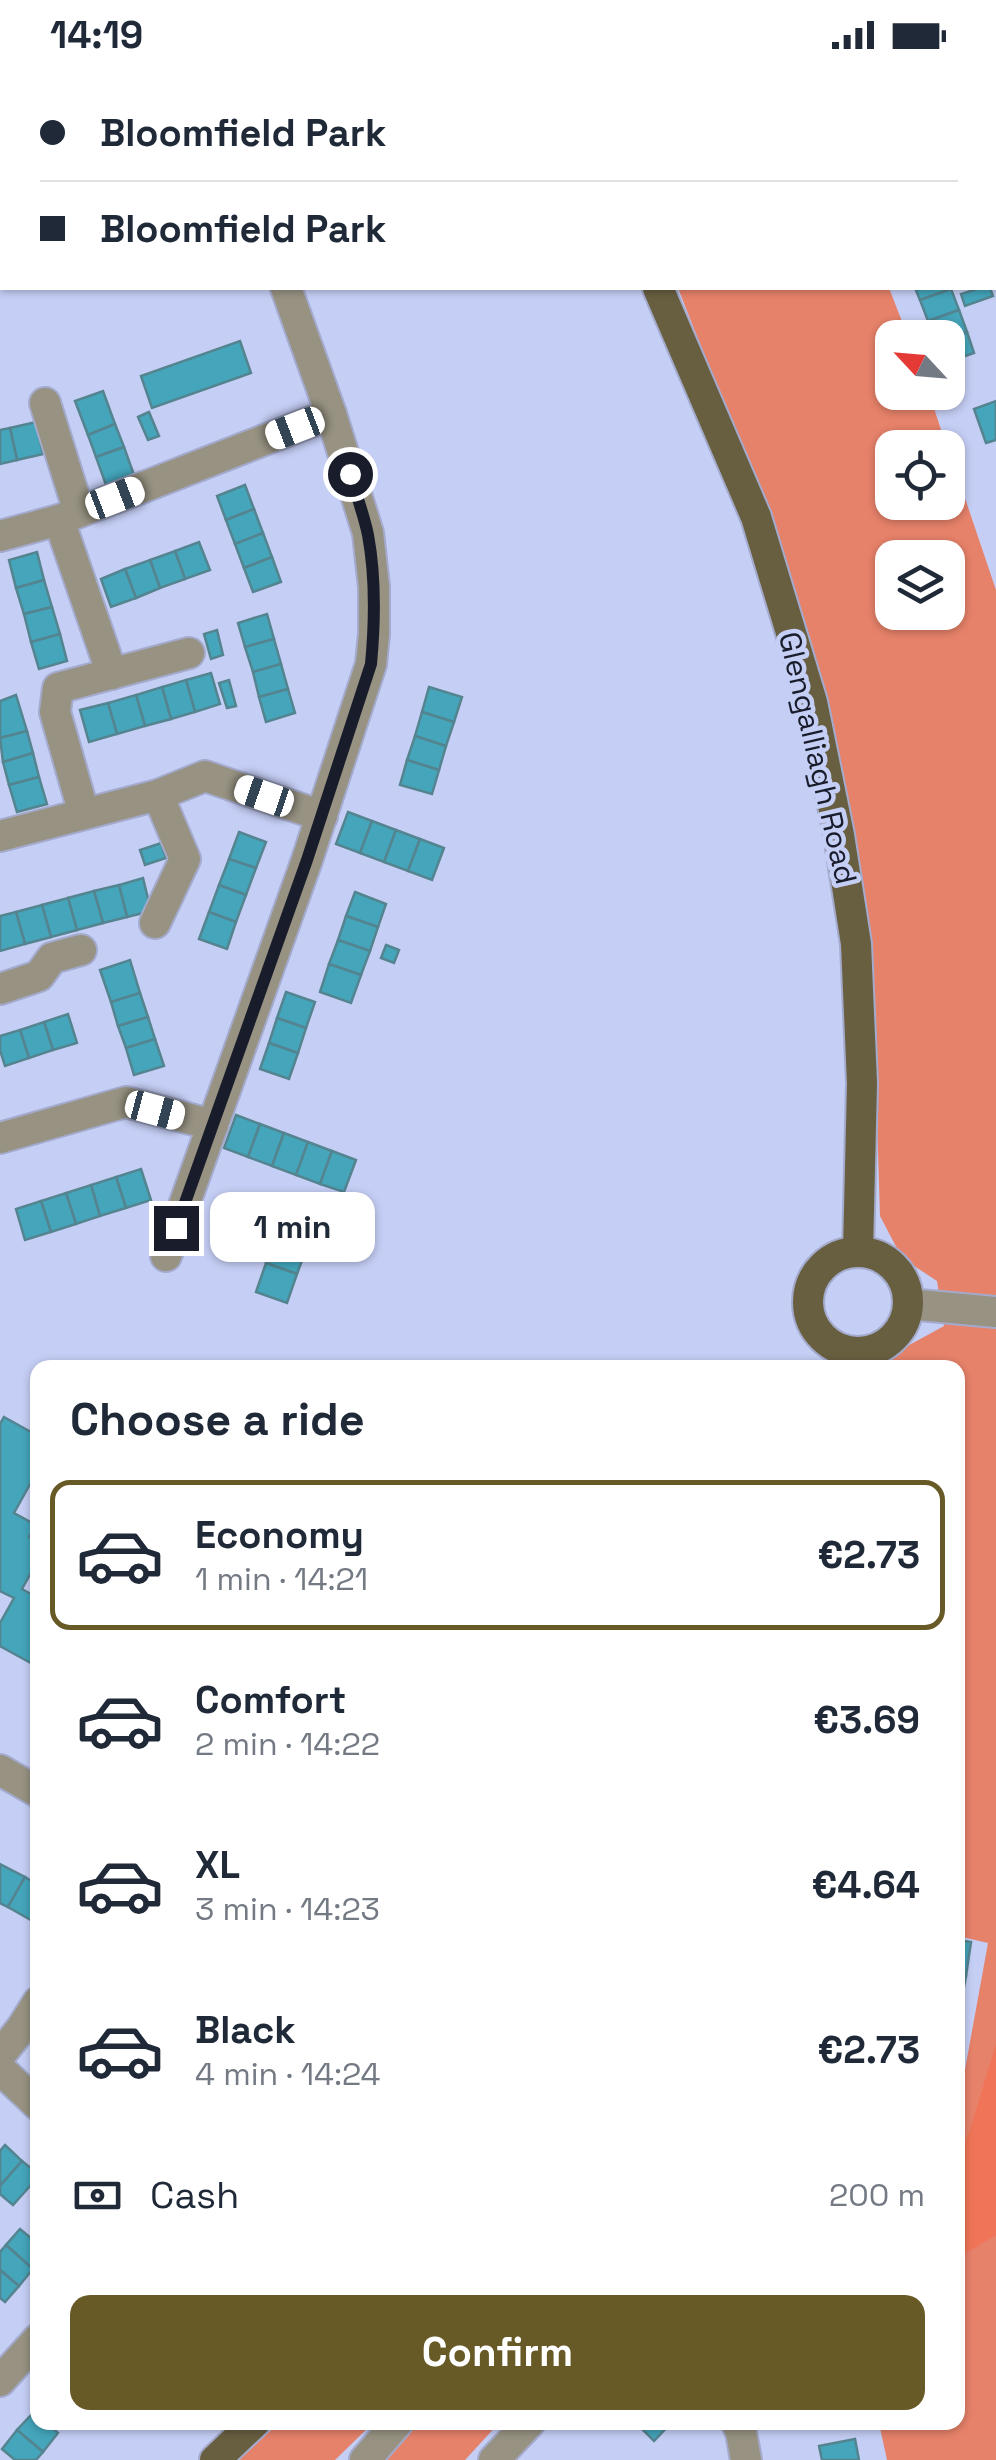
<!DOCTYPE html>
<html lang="en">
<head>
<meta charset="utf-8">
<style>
	:root { --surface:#fff; --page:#f2f2f3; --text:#1f2937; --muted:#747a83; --line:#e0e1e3; --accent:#685a27 }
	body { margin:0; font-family:"Space Grotesk",sans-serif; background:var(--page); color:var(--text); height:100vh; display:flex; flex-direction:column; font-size:38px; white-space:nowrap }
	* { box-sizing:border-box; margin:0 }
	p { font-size:32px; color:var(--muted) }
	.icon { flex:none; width:55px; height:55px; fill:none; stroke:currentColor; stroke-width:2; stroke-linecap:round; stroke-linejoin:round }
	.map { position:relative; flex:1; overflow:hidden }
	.details { position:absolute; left:30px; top:1290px; width:935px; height:1070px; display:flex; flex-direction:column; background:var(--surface); border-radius:20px; box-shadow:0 2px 8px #0004 }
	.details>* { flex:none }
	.top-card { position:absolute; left:0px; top:0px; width:998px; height:220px; box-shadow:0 2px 8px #0004; display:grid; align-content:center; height:220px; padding:0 40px; background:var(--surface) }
	.needle { width:65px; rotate:296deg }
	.fabs { position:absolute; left:875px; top:250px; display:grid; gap:20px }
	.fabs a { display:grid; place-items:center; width:90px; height:90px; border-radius:20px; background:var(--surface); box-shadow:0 2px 8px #0004; font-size:50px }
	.end { position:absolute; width:45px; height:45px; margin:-22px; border:12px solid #191c2a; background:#fff; box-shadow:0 0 0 5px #fff }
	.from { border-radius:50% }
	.bubble { position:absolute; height:70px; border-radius:20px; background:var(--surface); box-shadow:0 2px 8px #0004; font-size:32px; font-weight:700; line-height:70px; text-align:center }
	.car { position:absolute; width:30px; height:60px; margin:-30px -15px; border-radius:12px; box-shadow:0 0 8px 2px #0007; background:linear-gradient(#fff 24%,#345 0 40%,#fff 0 76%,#345 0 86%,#fff 0) }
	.top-card b { display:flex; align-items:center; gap:35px; height:95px; font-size:38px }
	.top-card b+b { border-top:2px solid var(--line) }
	.top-card i { width:25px; height:25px; background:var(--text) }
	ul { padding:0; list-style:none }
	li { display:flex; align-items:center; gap:30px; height:150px; margin:0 20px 15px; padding:0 20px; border:5px solid transparent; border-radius:20px }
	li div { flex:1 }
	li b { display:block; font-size:38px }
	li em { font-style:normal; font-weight:700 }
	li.active { border-color:var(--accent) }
	li>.icon { width:90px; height:90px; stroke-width:1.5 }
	h2 { padding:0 40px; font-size:45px; line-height:120px }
	.pay { display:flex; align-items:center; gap:25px; height:110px; padding:0 40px; font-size:38px }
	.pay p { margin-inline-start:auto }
	.primary-button { display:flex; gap:20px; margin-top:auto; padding:20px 40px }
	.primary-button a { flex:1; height:115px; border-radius:20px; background:var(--accent); color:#fff; font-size:40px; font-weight:700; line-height:115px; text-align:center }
	.status { display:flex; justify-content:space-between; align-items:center; height:70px; padding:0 50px; background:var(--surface); direction:ltr }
	.status svg { height:28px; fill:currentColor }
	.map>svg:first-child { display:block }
	.green { fill:#e7826a; fill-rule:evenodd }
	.forest { fill:#f07558 }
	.building { fill:#44a5bb; stroke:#548490; stroke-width:2.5 }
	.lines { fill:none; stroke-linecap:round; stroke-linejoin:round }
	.minor-casing { stroke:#a3aacc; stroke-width:34 }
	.major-casing { stroke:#a3aacc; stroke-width:34 }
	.minor { stroke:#979282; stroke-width:30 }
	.major { stroke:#685f41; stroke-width:30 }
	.route { stroke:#191c2a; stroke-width:12 }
	.labels { text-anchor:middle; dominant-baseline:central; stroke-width:9; stroke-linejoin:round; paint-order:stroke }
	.street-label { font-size:30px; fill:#191c2a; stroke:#c5cef5 }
</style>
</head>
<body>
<div class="status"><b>14:19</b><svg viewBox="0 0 49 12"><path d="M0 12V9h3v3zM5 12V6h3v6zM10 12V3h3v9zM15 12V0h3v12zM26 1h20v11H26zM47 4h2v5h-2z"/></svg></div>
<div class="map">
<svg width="996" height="2390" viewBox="0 0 996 2390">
	<rect width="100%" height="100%" fill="#c5cef5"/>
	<g class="green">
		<path d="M678,218H889L908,267L892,268V322L929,323L947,378H892V432H948V378L996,520V2390H887L879,2353L958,2352V2038L988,1873L958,1866V1298L882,1297L902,1279L944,1256L937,1211L902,1188L880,1146L874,954L774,462ZM892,488H948V542H892Z"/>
		<polygon points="280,2352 373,2352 373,2353 335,2390 239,2390"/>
		<polygon points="418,2353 499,2353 465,2390 385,2390"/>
	</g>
	<polygon class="forest" points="996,1974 996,2165 958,2188 958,2085 969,2063"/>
	<g class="building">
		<polygon points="710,0 795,0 796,2 711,2"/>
		<polygon points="915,218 950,218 951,219 920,230"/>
		<polygon points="980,218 990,218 993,226 965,236 961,224"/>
		<polygon points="951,219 959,240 928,251 920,230"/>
		<polygon points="959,240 967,262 948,268 934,268 928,251"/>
		<polygon points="967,262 974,283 948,292 948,268"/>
		<polygon points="240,271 251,303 152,338 141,306"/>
		<polygon points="103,321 115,354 88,365 75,331"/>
		<polygon points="996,331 996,370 986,373 974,339"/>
		<polygon points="149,342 159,366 148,370 138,347"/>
		<polygon points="36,352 43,384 17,390 10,358"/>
		<polygon points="115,354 124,377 96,387 88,365"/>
		<polygon points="10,358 17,390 0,394 0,360"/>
		<polygon points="124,377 134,405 106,415 96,387"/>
		<polygon points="245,415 254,439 226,450 217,426"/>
		<polygon points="254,439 263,463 235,474 226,450"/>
		<polygon points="263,463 272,487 244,498 235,474"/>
		<polygon points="199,472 210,500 185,509 175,481"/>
		<polygon points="175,481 185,509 160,518 150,490"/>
		<polygon points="37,482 44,510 16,518 9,490"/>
		<polygon points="272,487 281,512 253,522 244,498"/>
		<polygon points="150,490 160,518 136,528 125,499"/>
		<polygon points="125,499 136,528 111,537 101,509"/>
		<polygon points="44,510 52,537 24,544 16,518"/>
		<polygon points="52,537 60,564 31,572 24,544"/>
		<polygon points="267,544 274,569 245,577 238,553"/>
		<polygon points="217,560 223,585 211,589 204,564"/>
		<polygon points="60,564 67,591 39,599 31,572"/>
		<polygon points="274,569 281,594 253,602 245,577"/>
		<polygon points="281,594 288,619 259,627 253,602"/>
		<polygon points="211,603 220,634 195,642 186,610"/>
		<polygon points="186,610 195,642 171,649 162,617"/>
		<polygon points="229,610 236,636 227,638 219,613"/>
		<polygon points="162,617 171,649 145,656 136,625"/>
		<polygon points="429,617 462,627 454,652 422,642"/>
		<polygon points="288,619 295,643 266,652 259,627"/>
		<polygon points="16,625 27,661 0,668 0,631"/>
		<polygon points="136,625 145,656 117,664 108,633"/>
		<polygon points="108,633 117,664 89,672 80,640"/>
		<polygon points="422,642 454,652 446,676 415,666"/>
		<polygon points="27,661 33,683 3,692 0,668"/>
		<polygon points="415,666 446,676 439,700 407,690"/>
		<polygon points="33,683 39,707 9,715 3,692"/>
		<polygon points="407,690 439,700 432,724 400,715"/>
		<polygon points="39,707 47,734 17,742 9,715"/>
		<polygon points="348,742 372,751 360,783 336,774"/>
		<polygon points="372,751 396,760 384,792 360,783"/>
		<polygon points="396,760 420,769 408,801 384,792"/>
		<polygon points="239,762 266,772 256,798 229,789"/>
		<polygon points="420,769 444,778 432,810 408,801"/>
		<polygon points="161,773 166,788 145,795 140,780"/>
		<polygon points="229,789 256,798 246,825 219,815"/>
		<polygon points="143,808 151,841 127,847 119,815"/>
		<polygon points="119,815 127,847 103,853 94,821"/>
		<polygon points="219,815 246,825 236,852 209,842"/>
		<polygon points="94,821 103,853 77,860 68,828"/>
		<polygon points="355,822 386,834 378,857 346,846"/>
		<polygon points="68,828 77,860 51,867 42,835"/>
		<polygon points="42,835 51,867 25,874 16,842"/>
		<polygon points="16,842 25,874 0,881 0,846"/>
		<polygon points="209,842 236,852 227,879 199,869"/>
		<polygon points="346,846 378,857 370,881 338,870"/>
		<polygon points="338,870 370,881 361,905 329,894"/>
		<polygon points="386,875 399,880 394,893 381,888"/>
		<polygon points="130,890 140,923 111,932 100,900"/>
		<polygon points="329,894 361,905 351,933 320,922"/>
		<polygon points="286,922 315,932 306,958 277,948"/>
		<polygon points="140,923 148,947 118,956 111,932"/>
		<polygon points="68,944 77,973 53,980 44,952"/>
		<polygon points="148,947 155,969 126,978 118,956"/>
		<polygon points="277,948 306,958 298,983 269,973"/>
		<polygon points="44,952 53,980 29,988 20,960"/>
		<polygon points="20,960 29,988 5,996 0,980 0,966"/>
		<polygon points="155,969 164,996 134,1005 126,978"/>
		<polygon points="269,973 298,983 289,1009 260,999"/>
		<polygon points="236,1045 260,1054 248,1087 224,1078"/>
		<polygon points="260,1054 284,1063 272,1096 248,1087"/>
		<polygon points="284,1063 308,1072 296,1105 272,1096"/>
		<polygon points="308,1072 332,1081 320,1114 296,1105"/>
		<polygon points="332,1081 356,1090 344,1122 320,1114"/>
		<polygon points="141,1099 151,1130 126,1138 116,1107"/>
		<polygon points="116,1107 126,1138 100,1146 91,1115"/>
		<polygon points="91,1115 100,1146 76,1154 66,1123"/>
		<polygon points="66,1123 76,1154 51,1162 41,1131"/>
		<polygon points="41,1131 51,1162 25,1170 16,1139"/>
		<polygon points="311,1134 328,1140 325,1150 307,1144"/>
		<polygon points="285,1143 315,1154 307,1177 276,1166"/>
		<polygon points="254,1158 271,1164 266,1176 249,1170"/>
		<polygon points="276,1166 307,1177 297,1204 266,1193"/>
		<polygon points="266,1193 297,1204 287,1233 256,1222"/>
		<polygon points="4,1347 38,1366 38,1400 14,1443 36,1455 29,1467 38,1472 38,1490 22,1519 38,1528 38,1597 0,1576 0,1553 14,1528 0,1521 0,1354"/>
		<polygon points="0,1794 25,1807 8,1837 0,1833"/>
		<polygon points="25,1807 38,1815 38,1854 8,1837"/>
		<polygon points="958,1870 971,1872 966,1906 958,1904"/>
		<polygon points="958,1904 966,1906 960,1939 958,1938"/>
		<polygon points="5,2075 22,2091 0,2116 0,2081"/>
		<polygon points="22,2091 38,2104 38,2107 13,2135 0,2124 0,2116"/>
		<polygon points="20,2159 38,2174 38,2194 33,2199 6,2175"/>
		<polygon points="6,2175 33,2199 19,2216 0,2200 0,2182"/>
		<polygon points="0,2200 19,2216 5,2232 0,2228"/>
		<polygon points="34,2342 38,2345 38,2352 46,2352 58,2363 43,2382 17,2360"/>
		<polygon points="641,2352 672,2352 654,2371 638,2355"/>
		<polygon points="17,2360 43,2382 36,2390 15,2390 2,2379"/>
		<polygon points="855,2369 859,2390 822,2390 819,2376"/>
	</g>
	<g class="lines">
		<g class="minor-casing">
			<g id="minor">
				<polyline points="362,2 368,0"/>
				<polyline points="0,158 2,157"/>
				<polyline points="45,333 79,442"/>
				<polyline points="59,450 112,604"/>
				<polyline points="0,466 59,450 331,344"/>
				<polyline points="84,744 55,642 58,618 189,583"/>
				<polyline points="0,766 158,725 205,706 322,746"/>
				<polyline points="155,853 185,789 158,725"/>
				<polyline points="0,919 39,906 52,888 81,880"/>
				<polyline points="0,1068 126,1032 213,1055"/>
				<polyline points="166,1186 307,790 371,594 374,564 374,517 368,463 331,344 286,218"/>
				<polyline points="908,1234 996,1242"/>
				<polyline points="0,1700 38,1722"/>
				<polyline points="0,1985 21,1959 38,1932"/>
				<polyline points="0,1999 38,2035"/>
				<polyline points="0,2311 38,2269"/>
				<polyline points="736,2352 741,2362 746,2390"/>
				<polyline points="365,2390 398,2352"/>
				<polyline points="494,2390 530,2352"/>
			</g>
		</g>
		<g class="major-casing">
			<g id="major">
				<polyline points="560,0 561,2"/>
				<polyline points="658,218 756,447 812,632 839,765 856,874 862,1013 858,1182"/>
				<circle cx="858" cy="1232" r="50"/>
				<polyline points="215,2390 255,2352"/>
			</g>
		</g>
		<use href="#minor" class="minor"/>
		<use href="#major" class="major"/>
	</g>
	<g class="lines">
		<path class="route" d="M176,1158L307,790L371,594C375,551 376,508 368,465C364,445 356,424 350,404"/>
	</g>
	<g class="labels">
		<g class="street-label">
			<text transform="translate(818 688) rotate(77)">Glengalliagh Road</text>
		</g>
	</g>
</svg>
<div class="fabs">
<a><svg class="needle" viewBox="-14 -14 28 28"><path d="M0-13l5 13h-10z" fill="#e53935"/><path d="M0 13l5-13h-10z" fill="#747a83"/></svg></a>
<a><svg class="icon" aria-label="locate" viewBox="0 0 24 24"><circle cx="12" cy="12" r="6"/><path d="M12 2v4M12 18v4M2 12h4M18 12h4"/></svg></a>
<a><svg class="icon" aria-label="layers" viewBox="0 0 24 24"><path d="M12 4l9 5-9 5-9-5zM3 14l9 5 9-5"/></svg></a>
</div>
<i class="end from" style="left:350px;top:404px"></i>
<i class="end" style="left:176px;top:1158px"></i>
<div class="bubble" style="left:210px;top:1122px;width:165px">1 min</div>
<i class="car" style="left:295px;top:358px;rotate:249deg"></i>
<i class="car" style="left:115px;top:428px;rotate:69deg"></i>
<i class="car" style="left:264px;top:726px;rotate:289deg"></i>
<i class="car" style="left:155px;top:1040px;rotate:105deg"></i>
<div class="top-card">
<b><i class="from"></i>Bloomfield Park</b>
<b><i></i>Bloomfield Park</b>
</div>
<section class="details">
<h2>Choose a ride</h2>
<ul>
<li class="active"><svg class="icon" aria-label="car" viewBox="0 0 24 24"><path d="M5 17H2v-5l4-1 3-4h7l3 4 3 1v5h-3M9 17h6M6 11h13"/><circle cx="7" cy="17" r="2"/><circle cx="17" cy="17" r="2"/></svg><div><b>Economy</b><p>1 min · 14:21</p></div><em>€2.73</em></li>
<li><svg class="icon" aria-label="car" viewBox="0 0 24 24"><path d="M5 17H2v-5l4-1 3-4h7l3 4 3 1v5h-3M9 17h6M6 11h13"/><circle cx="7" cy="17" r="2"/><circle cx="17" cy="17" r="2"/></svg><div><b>Comfort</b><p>2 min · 14:22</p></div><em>€3.69</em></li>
<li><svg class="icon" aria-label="car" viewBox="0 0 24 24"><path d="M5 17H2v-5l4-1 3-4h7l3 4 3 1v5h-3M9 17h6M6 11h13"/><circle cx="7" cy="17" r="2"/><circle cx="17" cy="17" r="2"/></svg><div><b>XL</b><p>3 min · 14:23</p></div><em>€4.64</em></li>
<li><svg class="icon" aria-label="car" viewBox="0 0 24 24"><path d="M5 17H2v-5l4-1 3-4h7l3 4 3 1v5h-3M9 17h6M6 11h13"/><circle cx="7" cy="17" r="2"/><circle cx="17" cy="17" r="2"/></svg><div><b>Black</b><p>4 min · 14:24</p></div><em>€2.73</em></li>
</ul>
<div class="pay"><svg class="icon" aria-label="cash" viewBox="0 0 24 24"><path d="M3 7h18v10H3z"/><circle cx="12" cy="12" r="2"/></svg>Cash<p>200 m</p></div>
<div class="primary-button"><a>Confirm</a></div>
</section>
</div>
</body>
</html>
